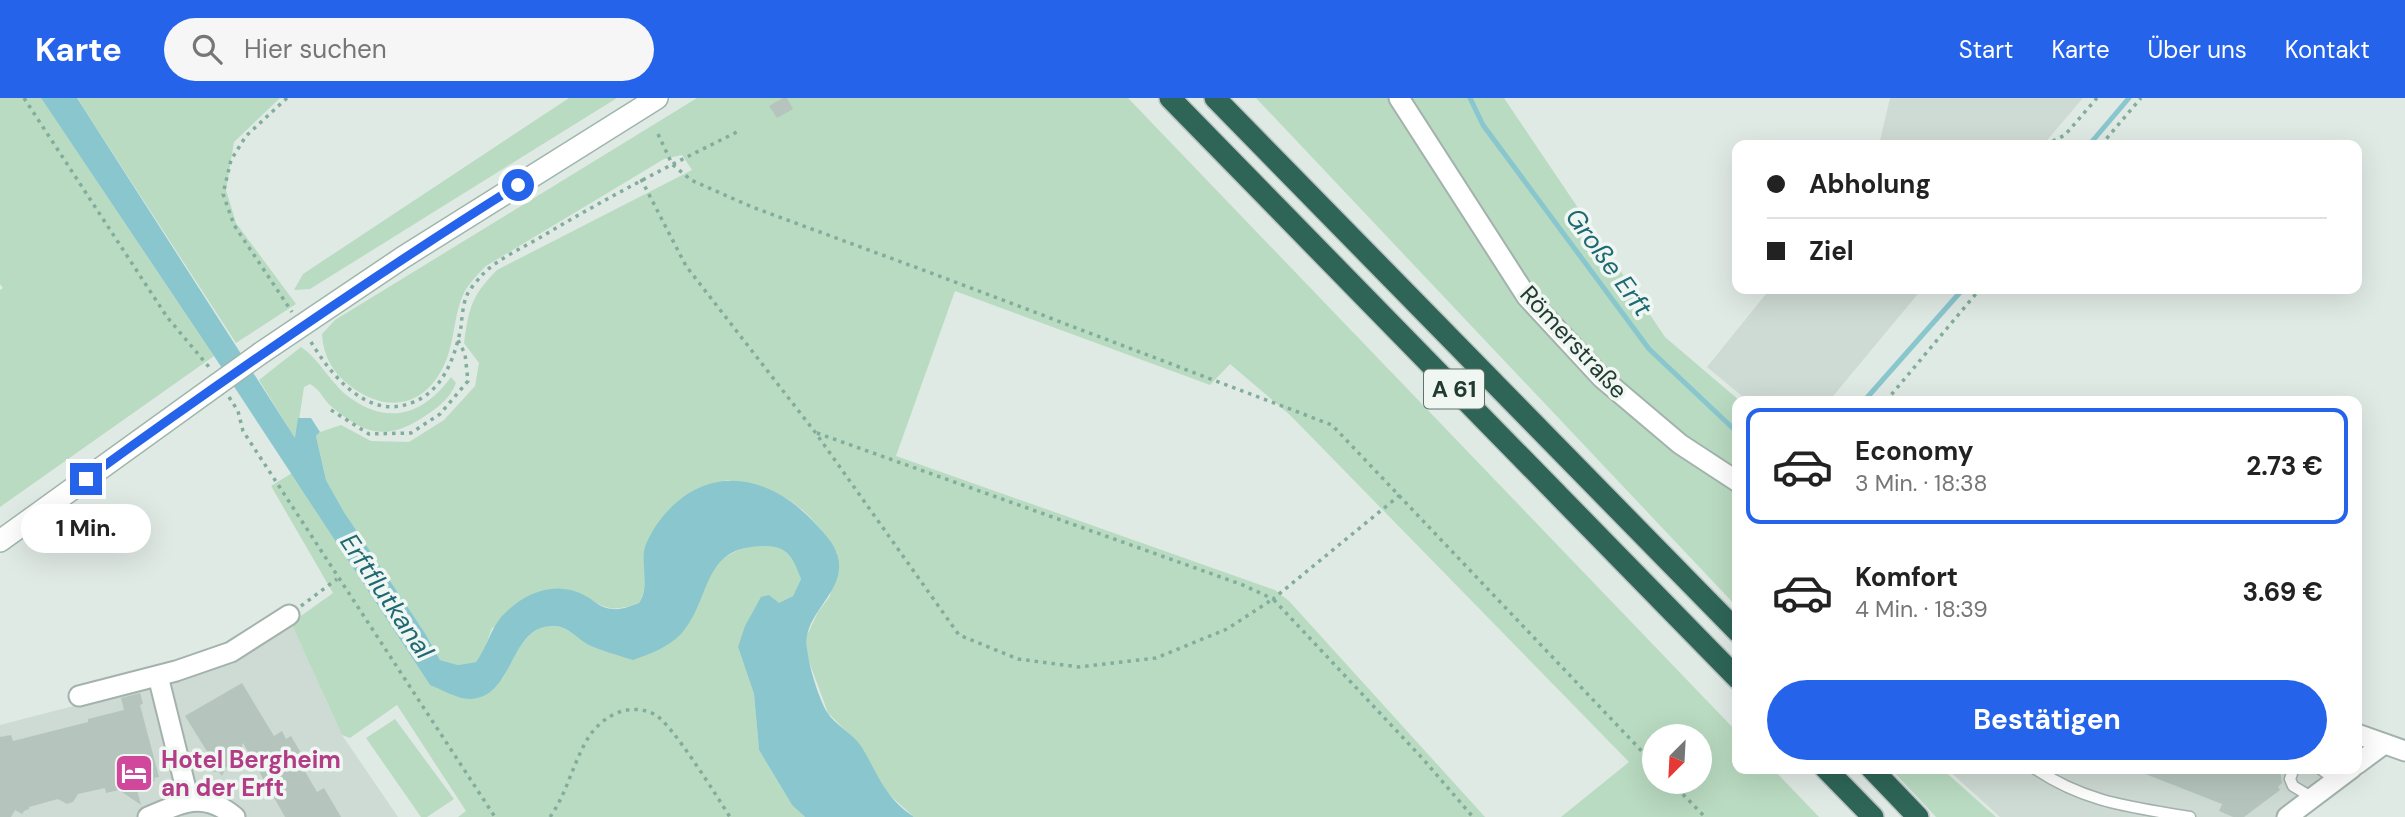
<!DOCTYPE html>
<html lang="de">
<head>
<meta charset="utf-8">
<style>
	:root { --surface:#fff; --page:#f6f6f6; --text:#222; --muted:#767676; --line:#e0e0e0; --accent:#2563eb }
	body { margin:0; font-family:"DM Sans",sans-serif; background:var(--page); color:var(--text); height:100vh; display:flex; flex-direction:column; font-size:26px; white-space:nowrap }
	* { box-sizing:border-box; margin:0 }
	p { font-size:23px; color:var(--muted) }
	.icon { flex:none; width:38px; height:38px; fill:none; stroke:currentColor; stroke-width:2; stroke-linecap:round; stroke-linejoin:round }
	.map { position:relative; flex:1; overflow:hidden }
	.panel { position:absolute; left:1732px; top:298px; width:630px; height:378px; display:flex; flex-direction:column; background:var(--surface); border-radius:14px; box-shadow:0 7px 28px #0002 }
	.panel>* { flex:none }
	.top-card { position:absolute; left:1732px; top:42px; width:630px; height:154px; border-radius:14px; box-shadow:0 7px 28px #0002; display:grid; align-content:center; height:154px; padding:0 35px; background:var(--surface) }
	.needle { width:46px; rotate:204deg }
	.fabs { position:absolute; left:1642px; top:626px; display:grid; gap:14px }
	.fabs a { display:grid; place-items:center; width:70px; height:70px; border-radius:50%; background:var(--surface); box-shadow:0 7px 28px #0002; font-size:35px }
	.end { position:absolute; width:32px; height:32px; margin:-16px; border:9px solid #2563eb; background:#fff; box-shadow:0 0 0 4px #fff }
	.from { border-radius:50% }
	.bubble { position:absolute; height:49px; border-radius:24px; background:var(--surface); box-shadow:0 7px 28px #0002; font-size:23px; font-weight:700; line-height:49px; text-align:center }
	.top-card b { display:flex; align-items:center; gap:24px; height:66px; font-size:26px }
	.top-card b+b { border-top:2px solid var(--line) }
	.top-card i { width:18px; height:18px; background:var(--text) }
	ul { padding:12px 0 0; list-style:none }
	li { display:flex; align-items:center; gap:21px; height:116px; margin:0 14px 10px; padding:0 21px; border:4px solid transparent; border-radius:14px }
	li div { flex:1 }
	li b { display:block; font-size:26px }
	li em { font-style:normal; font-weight:700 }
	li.current { border-color:var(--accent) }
	li>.icon { width:63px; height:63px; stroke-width:1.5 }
	.cta { display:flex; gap:14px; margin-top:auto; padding:14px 35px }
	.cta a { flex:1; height:80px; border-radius:42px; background:var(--accent); color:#fff; font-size:28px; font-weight:700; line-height:80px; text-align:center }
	header { display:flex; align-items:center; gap:42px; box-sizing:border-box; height:98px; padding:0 35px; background:var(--accent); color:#fff }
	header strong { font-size:33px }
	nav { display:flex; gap:38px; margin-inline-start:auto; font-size:24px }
	.search { width:490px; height:63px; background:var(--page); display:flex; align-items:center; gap:18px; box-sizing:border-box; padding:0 24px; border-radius:38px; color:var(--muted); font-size:26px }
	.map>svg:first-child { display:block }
	.built { fill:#cedad4 }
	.green { fill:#b9dbc1; fill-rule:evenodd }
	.water { fill:#8ac6ce }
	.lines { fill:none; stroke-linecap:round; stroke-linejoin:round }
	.stream { stroke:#8ac6ce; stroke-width:5 }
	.building { fill:#b5c5be }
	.lane-casing { stroke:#a3b2ac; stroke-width:13 }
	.street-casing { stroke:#a3b2ac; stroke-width:23 }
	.secondary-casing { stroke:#9fb6ad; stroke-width:24 }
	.highway-casing { stroke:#bcc4c2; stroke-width:24 }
	.path { stroke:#82ad9d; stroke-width:3.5; stroke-dasharray:3.5 5; stroke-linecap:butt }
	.lane { stroke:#fff; stroke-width:10 }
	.street { stroke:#fff; stroke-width:19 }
	.secondary { stroke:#fff; stroke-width:21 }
	.highway { stroke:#2e6557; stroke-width:21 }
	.secondary-bridge-casing { stroke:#9fb6ad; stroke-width:24; stroke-linecap:butt }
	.secondary-bridge { stroke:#fff; stroke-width:21 }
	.route { stroke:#2563eb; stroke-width:9 }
	.labels { text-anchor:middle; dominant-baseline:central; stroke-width:7; stroke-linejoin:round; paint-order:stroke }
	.shield { fill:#f0f7f3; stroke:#5f736c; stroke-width:2 }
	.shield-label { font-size:23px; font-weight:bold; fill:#213a32 }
	.street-label { font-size:24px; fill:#213a32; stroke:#f0f7f3 }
	.hotel-label { font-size:24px; font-weight:bold; fill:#b23c85; stroke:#f0f7f3; text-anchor:start }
	.water-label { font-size:26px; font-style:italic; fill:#1e6973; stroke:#f0f7f3 }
</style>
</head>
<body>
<header>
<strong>Karte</strong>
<div class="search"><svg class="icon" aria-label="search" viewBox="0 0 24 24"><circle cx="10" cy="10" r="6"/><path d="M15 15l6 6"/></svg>Hier suchen</div>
<nav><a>Start</a><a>Karte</a><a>Über uns</a><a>Kontakt</a></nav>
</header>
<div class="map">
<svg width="2405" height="719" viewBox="0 0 2405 719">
	<rect width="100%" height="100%" fill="#e0eae5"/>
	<g class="built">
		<polygon points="1890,0 2083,0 2043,47 1879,47"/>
		<polygon points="1770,191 1922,191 1829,303 1748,303 1707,269"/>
		<polygon points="291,525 342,637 398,719 0,719 0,627 174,582"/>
		<polygon points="1946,670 2340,670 2279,719 2000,719"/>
	</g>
	<g class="green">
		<polygon points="0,0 41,0 214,258 0,409 0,192 3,190 0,186"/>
		<polygon points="77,0 280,0 234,44 226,92 236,125 296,206 236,245"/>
		<polygon points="569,0 617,0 310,191 294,192 303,176"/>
		<path d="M697,0H1128L1738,635V670H1772L1819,719H1561L1629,664L1290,317L1230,266L1210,287L955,193L896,358L1275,492L1289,503L1485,719H914L884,692L859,646L828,615L807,558V537L818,514L830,498L837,455C809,409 780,388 726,382L644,451C644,467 648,491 639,505C614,514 605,512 584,497L492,530L483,554L476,564L458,567L440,562L425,535L344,414L326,382L316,338L320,334L341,327L371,343L409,344L444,322L475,288L479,265L464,245C469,210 471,198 497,172L692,72L682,57L664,61L486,168C476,178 465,189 461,202C454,221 454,242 447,260C429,308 388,318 349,287C332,274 323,257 322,236L335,222ZM1654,639H1699V684H1654Z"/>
		<polygon points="1256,0 1504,0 1665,239 1740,303 1738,303 1738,510"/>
		<path d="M301,249C318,260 329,282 345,296C385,328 422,319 451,279L456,285C450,301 436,311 422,320C386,343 364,336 332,309C323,302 321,292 310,286L304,289L296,342L259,282Z"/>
		<path d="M292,375L430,587L502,581C513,561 529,520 559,529C570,531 579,540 588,546L695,513C700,500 704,483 712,472C728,450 775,434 793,460C797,466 799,475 801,481L793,498L779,506L769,497L738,549L754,596L759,652L792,707L805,719H458L466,713L397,607L350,640L342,637L291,525L333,495L271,388Z"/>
		<polygon points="395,621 454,701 427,719 421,719 366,640"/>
		<polygon points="1890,670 1941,670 1996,719 1936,719"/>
	</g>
	<path class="water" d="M41,0H77L295,340L298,320H311L320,334L316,338L326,382L344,414L425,535L440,562L458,567L476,564C487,549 490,532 502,518C524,495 554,482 584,497C594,502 601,511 613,511C621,512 631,508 639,505C649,491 642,470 644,453C645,446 651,436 655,429C698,366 762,371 812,422C821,432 833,443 837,456C848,489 812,509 807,538C804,555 818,599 827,614C835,627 852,635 861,648C879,677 883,698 914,719H805L792,707L759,652L754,596L738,549L745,528L761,499L769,497L779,505L793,498L801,481C794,462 789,448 766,448C699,447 713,502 680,537C667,550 649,556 633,562C618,557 601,553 587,546C576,539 568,529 555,528C509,525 515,599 471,601C459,602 441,591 430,587L214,258Z"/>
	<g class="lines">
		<g class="stream">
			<polyline points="1470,0 1483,27 1649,251 1738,335"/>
			<polyline points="2089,47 2129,0"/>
			<polyline points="1864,303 1963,191"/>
		</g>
	</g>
	<g class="building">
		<polygon points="783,0 787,0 793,11 777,20 769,8"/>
		<polygon points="242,585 274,638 282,633 286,641 291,638 304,660 299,663 317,694 324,690 341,719 285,719 243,645 233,672 226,669 222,678 219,674 197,672 213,663 185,618"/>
		<polygon points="140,595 143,606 140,607 159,679 154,680 155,683 136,688 141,707 119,692 106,695 105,690 78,696 73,704 67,706 58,701 29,709 29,711 24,713 22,716 15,712 11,719 0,719 0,639 11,637 13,643 88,624 88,621 124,612 121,600"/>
		<polygon points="2130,670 2276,670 2280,672 2282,685 2278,689 2280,692 2244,719 2233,719 2219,713 2222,706"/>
	</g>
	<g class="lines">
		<g class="lane-casing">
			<g id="lane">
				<path d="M2034,670C2086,705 2131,709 2190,719"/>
				<polyline points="2294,670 2290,681 2293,688 2313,700"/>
				<polyline points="2319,670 2336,682"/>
			</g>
		</g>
		<g class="street-casing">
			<g id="street">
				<polyline points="1399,0 1527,199 1602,280 1680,346 1738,384"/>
				<polyline points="158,578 189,703"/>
				<polyline points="79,598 176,573 231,554 289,517"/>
				<polyline points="2357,636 2405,653"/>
				<polyline points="2357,666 2384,646"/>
				<path d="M148,719C182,705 203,692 235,719"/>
				<polyline points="2287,719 2352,670"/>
			</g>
		</g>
		<g class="secondary-casing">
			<g id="secondary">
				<polyline points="261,255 402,160 657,0"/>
				<polyline points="0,443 215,288"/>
			</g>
		</g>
		<g class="highway-casing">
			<g id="highway">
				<polyline points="1170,0 1738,581"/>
				<polyline points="1215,0 1738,534"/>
				<polyline points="1825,670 1873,719"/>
				<polyline points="1871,670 1918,719"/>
			</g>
		</g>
		<g class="path">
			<polyline points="24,0 167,219 209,269"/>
			<polyline points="287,0 246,38 231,62 223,96 234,127 292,214"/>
			<polyline points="658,36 672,66 691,82 752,109 942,179 1332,327 1654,666"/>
			<polyline points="2045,47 2065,37 2097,0"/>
			<polyline points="2101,47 2141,0"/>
			<polyline points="641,81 686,168 815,334 959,537 1018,561 1079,569 1156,560 1227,531 1273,501 1423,661 1473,719"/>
			<path d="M311,244C331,277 367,322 411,305C443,294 455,259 461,229C462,219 463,206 467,197C470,190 478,182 483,176C496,162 524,149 541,139C606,100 672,66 739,33"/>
			<polyline points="229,299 238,313 243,333 495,719"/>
			<polyline points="1886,303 1980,191"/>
			<polyline points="331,312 369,336 411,335 440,316 468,283 465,256 458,242"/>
			<polyline points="817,335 1243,487 1273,501 1400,397"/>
			<polyline points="301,508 337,481"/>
			<polyline points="1671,684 1705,719"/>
			<path d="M550,719C568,694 573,663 590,637C604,617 630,604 654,616C672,625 717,699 730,719"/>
		</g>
		<use href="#lane" class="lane"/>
		<use href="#street" class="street"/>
		<use href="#secondary" class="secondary"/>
		<use href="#highway" class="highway"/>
		<g class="secondary-bridge-casing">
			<polyline id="secondary-bridge" points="215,288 261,255"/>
		</g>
		<use href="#secondary-bridge" class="secondary-bridge"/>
	</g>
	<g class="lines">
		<path class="route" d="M86,381C227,279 370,180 518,87"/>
	</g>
	<defs>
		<g id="hotel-square" transform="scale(2.0125)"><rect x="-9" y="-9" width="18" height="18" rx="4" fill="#d1479c" stroke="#f0f7f3"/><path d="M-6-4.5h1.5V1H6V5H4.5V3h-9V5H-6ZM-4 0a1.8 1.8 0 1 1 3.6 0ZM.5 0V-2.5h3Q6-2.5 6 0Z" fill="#fff"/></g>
	</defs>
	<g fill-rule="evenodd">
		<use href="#hotel-square" x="134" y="675"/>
	</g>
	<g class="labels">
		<rect class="shield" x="1424" y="271.5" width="60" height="39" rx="5"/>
		<g class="shield-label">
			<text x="1454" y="291">A 61</text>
		</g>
		<g class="street-label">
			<text transform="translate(1574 244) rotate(47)">Römerstraße</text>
		</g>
		<g class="hotel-label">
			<text x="161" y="661">Hotel Bergheim<tspan x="161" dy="28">an der Erft</tspan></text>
		</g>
		<g class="water-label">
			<text transform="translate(1609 164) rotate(54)">Große Erft</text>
			<text transform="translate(387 498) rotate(56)">Erftflutkanal</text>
		</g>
	</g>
</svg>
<div class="fabs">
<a><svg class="needle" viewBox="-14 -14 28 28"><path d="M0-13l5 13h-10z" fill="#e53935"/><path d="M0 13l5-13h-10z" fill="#767676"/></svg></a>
</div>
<i class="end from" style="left:518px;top:87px"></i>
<i class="end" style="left:86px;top:381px"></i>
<div class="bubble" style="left:21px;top:406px;width:130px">1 Min.</div>
<div class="top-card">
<b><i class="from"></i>Abholung</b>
<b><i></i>Ziel</b>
</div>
<section class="panel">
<ul>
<li class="current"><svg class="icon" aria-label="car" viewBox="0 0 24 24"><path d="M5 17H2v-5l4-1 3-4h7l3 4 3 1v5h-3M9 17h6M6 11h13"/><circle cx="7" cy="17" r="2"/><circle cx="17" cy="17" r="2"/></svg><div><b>Economy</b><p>3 Min. · 18:38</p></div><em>2.73 €</em></li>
<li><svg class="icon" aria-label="car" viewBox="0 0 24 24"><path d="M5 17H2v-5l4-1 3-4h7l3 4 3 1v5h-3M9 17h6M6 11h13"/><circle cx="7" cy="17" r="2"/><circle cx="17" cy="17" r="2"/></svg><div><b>Komfort</b><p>4 Min. · 18:39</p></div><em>3.69 €</em></li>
</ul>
<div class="cta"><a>Bestätigen</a></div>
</section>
</div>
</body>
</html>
